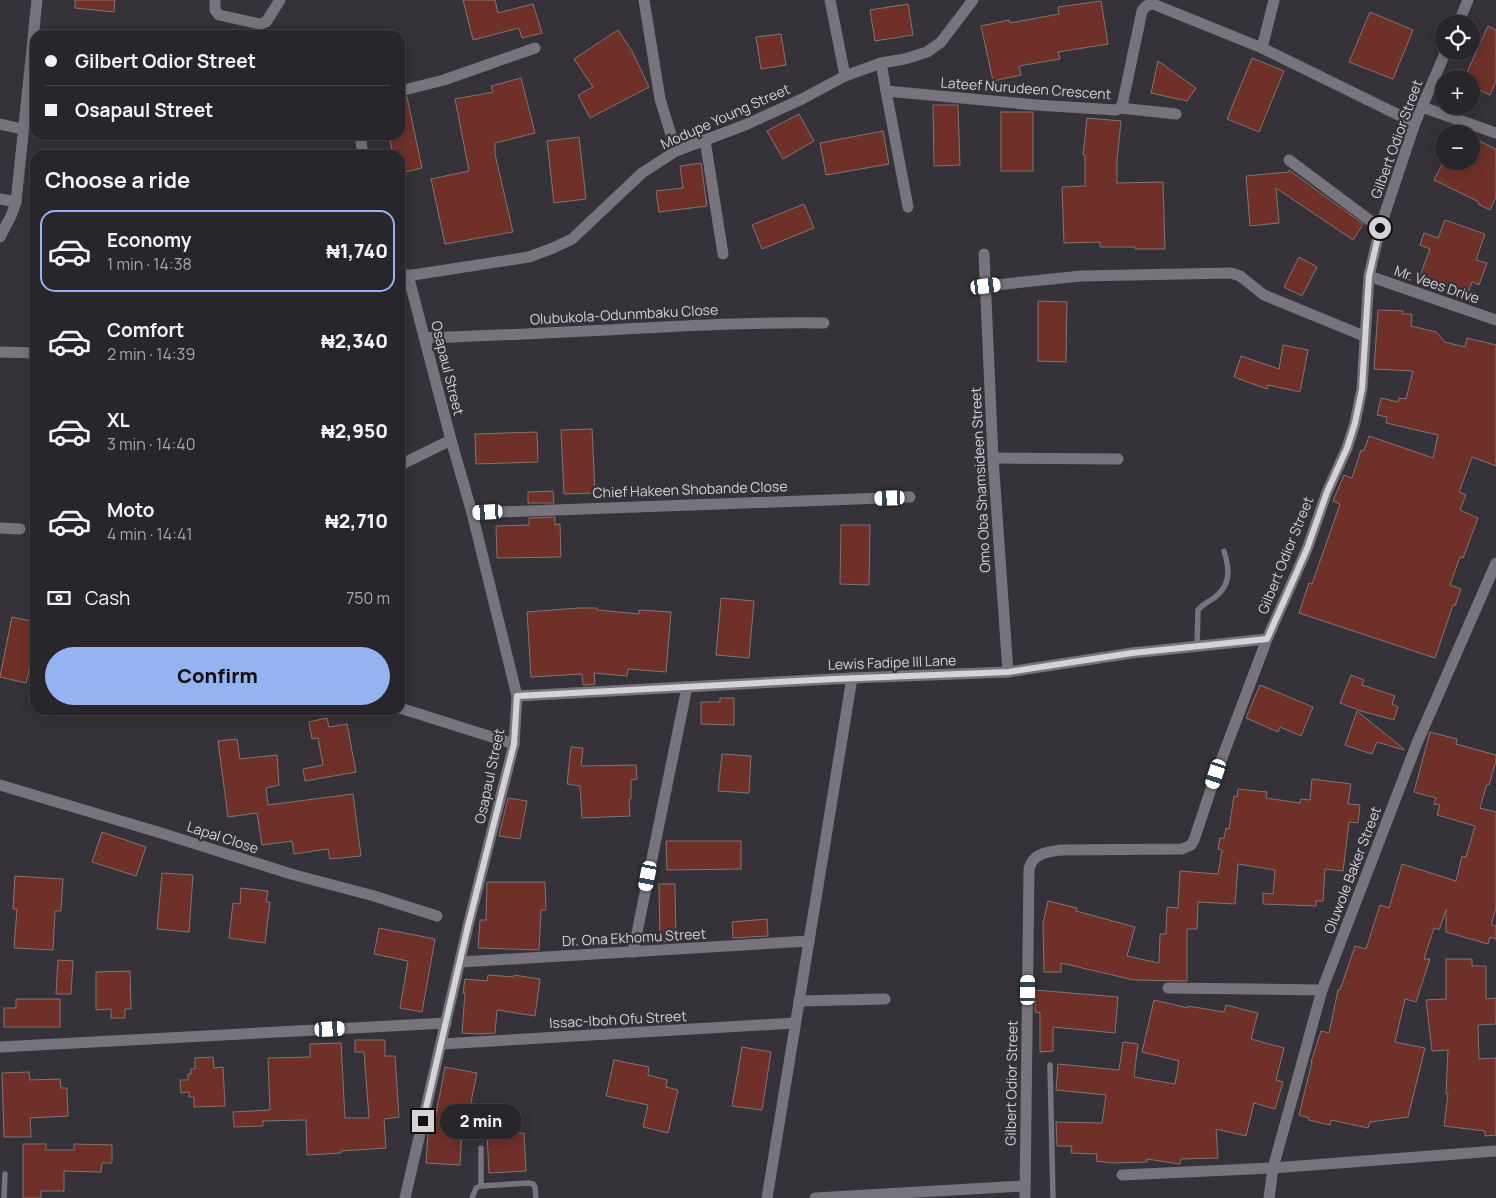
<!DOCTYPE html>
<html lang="en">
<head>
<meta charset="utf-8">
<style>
	:root { --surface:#28262b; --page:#302e33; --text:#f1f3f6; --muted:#a5a5a9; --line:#444347; --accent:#95b2f1 }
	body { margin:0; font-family:Manrope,sans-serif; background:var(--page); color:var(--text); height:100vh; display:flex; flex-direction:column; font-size:19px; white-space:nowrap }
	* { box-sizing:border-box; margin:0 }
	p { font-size:16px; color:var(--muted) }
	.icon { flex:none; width:28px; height:28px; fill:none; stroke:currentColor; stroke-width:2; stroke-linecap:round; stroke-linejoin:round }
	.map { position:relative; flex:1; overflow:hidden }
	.panel { position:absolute; left:30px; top:150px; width:375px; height:565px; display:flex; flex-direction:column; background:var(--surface); border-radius:15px; box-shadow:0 2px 12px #0003,0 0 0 1px var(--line) }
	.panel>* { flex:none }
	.top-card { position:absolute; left:30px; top:30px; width:375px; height:110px; border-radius:15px; box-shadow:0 2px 12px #0003,0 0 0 1px var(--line); display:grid; align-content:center; height:110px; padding:0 15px; background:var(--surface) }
	.tools { position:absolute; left:1435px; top:15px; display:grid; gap:10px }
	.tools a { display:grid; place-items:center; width:45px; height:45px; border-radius:50%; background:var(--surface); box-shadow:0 2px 12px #0003,0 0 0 1px var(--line); font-size:25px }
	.end { position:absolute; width:22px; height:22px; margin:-11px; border:6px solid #d5d3d8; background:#111; box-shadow:0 0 0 2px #111 }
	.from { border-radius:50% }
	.bubble { position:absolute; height:35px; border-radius:18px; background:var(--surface); box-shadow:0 2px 12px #0003,0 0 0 1px var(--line); font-size:16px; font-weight:800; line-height:35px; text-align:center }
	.car { position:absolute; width:15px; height:30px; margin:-15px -8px; border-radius:6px; box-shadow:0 0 4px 1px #0007; background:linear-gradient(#fff 24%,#345 0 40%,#fff 0 76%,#345 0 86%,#fff 0) }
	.top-card b { display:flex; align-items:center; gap:18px; height:48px; font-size:19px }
	.top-card b+b { border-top:1px solid var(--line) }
	.top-card i { width:12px; height:12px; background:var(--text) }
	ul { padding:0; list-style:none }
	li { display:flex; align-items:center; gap:15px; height:82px; margin:0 10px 8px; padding:0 5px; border:2px solid transparent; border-radius:15px }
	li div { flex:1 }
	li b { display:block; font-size:19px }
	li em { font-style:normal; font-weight:800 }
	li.active { border-color:var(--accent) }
	li>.icon { width:45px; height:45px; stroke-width:1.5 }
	h2 { padding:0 15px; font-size:22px; line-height:60px }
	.pay { display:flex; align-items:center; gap:12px; height:55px; padding:0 15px; font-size:19px }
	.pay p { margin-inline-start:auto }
	.cta { display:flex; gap:10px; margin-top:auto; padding:10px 15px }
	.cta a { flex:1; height:58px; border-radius:30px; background:var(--accent); color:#111; font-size:20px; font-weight:800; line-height:58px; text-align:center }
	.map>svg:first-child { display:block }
	.building { fill:#6e3028; stroke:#807573 }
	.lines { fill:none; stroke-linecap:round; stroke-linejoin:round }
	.lane { stroke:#78747d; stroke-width:5.5 }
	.street { stroke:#78747d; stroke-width:11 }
	.route { stroke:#d5d3d8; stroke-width:6 }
	.labels { text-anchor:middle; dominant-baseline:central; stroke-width:4.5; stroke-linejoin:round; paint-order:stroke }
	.street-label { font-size:14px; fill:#d5d3d8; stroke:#353239 }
</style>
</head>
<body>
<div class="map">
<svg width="1496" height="1198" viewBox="0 0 1496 1198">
	<rect width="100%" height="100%" fill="#353239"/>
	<g class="building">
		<polygon points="75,0 115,0 114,12 75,8"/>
		<polygon points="463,0 495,0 498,13 533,4 542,33 522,38 519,28 473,40"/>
		<polygon points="1101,1 1108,44 1058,52 1060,59 1019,66 1021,75 993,81 981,26 1009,20 1010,23 1059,14 1058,7"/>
		<polygon points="908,4 913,35 875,41 870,10"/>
		<polygon points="1370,12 1413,30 1393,79 1349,62"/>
		<polygon points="1488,26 1496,30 1496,81 1490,95 1471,86 1471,79 1464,79"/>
		<polygon points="618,30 632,51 649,87 590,118 578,95 593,87 574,59"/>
		<polygon points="781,34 786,65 761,69 756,37"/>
		<polygon points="1252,58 1284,71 1259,132 1227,119"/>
		<polygon points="1158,61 1196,88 1187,101 1151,93"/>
		<polygon points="521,78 535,133 495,143 495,154 513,232 445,244 431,179 469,171 455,99 493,92 491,86"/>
		<polygon points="407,97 422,168 400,173 400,155 393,155 389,135 400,135 400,98"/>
		<polygon points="933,105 958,105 960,165 934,166"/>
		<rect x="1001" y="112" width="32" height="59"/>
		<polygon points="799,114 814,141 783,159 767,131"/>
		<polygon points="1087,118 1121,121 1117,160 1117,183 1163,182 1165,249 1135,249 1135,247 1100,247 1100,242 1064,243 1062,187 1085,186 1085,155 1083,155"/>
		<polygon points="883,131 889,164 826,175 820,143"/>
		<polygon points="579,137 586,199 554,203 547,141"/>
		<polygon points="1471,137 1496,149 1496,197 1490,210 1478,204 1479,202 1434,180 1444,161 1471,161"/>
		<polygon points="701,163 707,206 659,212 656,191 683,188 680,166"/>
		<polygon points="1289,170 1363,224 1353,240 1276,188 1279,223 1250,226 1246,176 1288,172"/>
		<polygon points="804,204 814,228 762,249 752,225"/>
		<polygon points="1445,220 1485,234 1476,260 1487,263 1479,285 1472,282 1468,293 1420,276 1430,249 1420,245 1424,233 1438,238"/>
		<polygon points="1299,257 1317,267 1302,296 1284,287"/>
		<polygon points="1038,301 1067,302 1066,362 1038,361"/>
		<polygon points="1378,310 1403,311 1403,314 1412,314 1411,326 1436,332 1445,342 1465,347 1467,338 1496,345 1496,466 1472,457 1459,492 1466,495 1460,510 1478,518 1463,558 1460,557 1450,585 1461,589 1455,606 1453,605 1435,658 1299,613 1309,583 1312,584 1340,504 1333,501 1344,475 1352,478 1361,450 1364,451 1369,436 1433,458 1438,435 1386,423 1387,417 1377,415 1381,398 1398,402 1399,398 1406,399 1413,371 1374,369"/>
		<polygon points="1283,345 1308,350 1300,392 1268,385 1267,389 1234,377 1241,356 1279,369"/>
		<polygon points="592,429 595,493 564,494 561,430"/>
		<polygon points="537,432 538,462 476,464 475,434"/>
		<polygon points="553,491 554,503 528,503 528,492"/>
		<polygon points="555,517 555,525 560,524 561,557 497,558 496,526 529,525 529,518"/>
		<polygon points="841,525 870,525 869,585 840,584"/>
		<polygon points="721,598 754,601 749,658 716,655"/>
		<polygon points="579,608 597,608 597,610 639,614 639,610 671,612 666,672 628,669 627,676 594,673 595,684 587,685 583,685 582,674 531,677 527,612"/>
		<polygon points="12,617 35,622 35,643 26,683 0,677"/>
		<polygon points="1351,675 1364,680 1362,685 1395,696 1392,704 1398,707 1394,720 1361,711 1340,703"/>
		<polygon points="1260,685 1313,707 1301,736 1280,727 1278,732 1246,718"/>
		<polygon points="720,698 734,698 734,725 701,724 701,702 720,702"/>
		<polygon points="1357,711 1404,749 1404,750 1377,742 1372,754 1345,745"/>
		<polygon points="327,718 329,727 347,724 356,772 305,781 303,769 323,765 318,738 312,739 309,722"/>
		<polygon points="1430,732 1457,739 1456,744 1496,755 1496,761 1489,785 1487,784 1480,808 1496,812 1496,908 1491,925 1496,926 1496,939 1490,937 1488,944 1446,932 1446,910 1439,930 1434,928 1424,959 1430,959 1416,1002 1405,999 1395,1042 1425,1048 1408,1117 1370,1122 1368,1128 1331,1120 1330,1125 1309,1120 1309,1118 1299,1115 1312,1062 1311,1062 1321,1031 1329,1033 1338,990 1340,990 1355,946 1366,949 1380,905 1389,908 1402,864 1456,881 1462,856 1466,857 1475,826 1437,815 1440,805 1434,804 1436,798 1414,792"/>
		<polygon points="237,739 240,759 277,755 279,785 266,788 268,805 353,794 361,856 330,859 328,849 294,854 292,841 262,845 257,813 228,817 218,741"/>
		<polygon points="571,747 583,748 581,766 636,765 637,779 631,780 631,799 629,799 630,816 582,818 580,786 567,784"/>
		<polygon points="722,754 751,756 749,793 718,791"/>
		<polygon points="1312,779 1351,784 1348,804 1360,805 1358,823 1349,822 1343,871 1325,869 1323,901 1316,901 1316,906 1263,904 1263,893 1273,894 1275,870 1238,864 1235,904 1198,902 1197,929 1187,929 1187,981 1134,980 1061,963 1061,972 1044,972 1043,923 1048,901 1077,908 1076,911 1135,927 1127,956 1159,963 1160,934 1166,934 1167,907 1178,908 1180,871 1218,874 1222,850 1218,849 1220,838 1224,838 1226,828 1229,829 1234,796 1237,797 1238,789 1267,792 1266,798 1300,803 1301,799 1310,800"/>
		<polygon points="508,798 527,801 520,839 499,836"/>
		<polygon points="102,832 146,847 136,876 92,862"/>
		<polygon points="666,841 741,841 741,869 667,870"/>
		<polygon points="162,873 193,875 189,932 157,929"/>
		<polygon points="15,876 63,879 61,911 55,911 53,950 14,948 17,909 13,909"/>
		<polygon points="487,882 545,882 546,910 541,910 539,950 478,948 480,920 486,920"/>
		<polygon points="659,884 675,884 676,941 660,942"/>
		<polygon points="241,888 268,891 266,902 270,902 265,943 229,938 233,903 240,904"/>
		<polygon points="767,919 768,936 733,938 732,922"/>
		<polygon points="379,928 435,939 422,1012 400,1008 408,961 374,954"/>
		<polygon points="1446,959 1472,959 1472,966 1486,966 1486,999 1496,998 1496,1024 1478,1025 1479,1059 1496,1058 1496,1135 1485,1136 1485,1131 1444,1126 1448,1094 1446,1094 1448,1050 1432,1051 1426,1000 1446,999"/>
		<polygon points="58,960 73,961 71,994 56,994"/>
		<polygon points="130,971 131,1009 125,1009 125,1018 111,1018 111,1009 96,1010 96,972"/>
		<polygon points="488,975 514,977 514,975 540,979 535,1016 497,1010 495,1033 479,1034 462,1033 465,993 463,993 465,979 487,981"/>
		<polygon points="1035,990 1118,997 1115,1033 1053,1027 1053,1051 1040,1052 1040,1013 1035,1012"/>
		<polygon points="16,999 60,999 60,1027 4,1027 4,1008 16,1008"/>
		<polygon points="1154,1000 1188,1008 1188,1006 1224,1012 1226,1005 1258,1013 1251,1039 1284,1048 1276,1080 1283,1082 1275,1109 1254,1103 1246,1136 1216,1129 1218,1158 1181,1159 1180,1164 1147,1159 1147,1162 1112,1163 1096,1161 1097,1154 1071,1153 1072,1146 1057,1146 1056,1122 1102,1123 1106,1095 1056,1090 1058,1064 1119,1070 1123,1042 1138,1044 1134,1077 1175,1084 1179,1061 1142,1052"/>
		<polygon points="355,1040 385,1040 385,1056 395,1056 399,1117 384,1119 386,1148 341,1151 341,1153 307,1155 306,1120 263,1121 263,1126 234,1127 233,1112 270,1110 268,1058 310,1057 310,1044 341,1043 345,1118 369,1118 364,1052 355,1052"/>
		<polygon points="742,1047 771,1052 762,1110 732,1106"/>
		<polygon points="213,1057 214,1068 223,1067 225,1106 194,1107 194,1097 189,1097 189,1092 181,1093 180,1080 188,1080 188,1074 191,1074 191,1069 195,1069 195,1058"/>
		<polygon points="614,1060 649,1067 648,1075 667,1080 666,1087 678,1090 668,1133 643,1127 648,1105 606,1096"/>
		<polygon points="445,1067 477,1073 466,1127 462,1127 460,1165 426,1163 428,1133 428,1130 433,1130"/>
		<polygon points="29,1072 30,1080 60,1079 61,1088 67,1088 68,1116 30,1118 31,1137 4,1137 2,1073"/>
		<polygon points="524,1133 526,1171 489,1173 487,1134"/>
		<polygon points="23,1144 46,1144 46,1150 74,1150 74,1144 112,1145 112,1163 102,1163 101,1172 64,1171 64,1191 41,1191 41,1198 23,1198"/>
	</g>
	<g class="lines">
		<g class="lane">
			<path d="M1197,646L1198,610C1202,605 1208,602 1214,598C1231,585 1230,570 1224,551"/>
			<polyline points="1050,1065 1053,1198"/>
			<polyline points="481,1148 481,1186"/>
			<polyline points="4,1198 5,1174"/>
			<polyline points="472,1198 476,1188 481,1186 528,1183 533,1184 535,1187 536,1198"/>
		</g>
		<g class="street">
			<polyline points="215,0 215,10 219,15 260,24 266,22 280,0"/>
			<polyline points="644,0 660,99 676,151"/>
			<polyline points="830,0 845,76"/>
			<polyline points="1458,24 1468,0"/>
			<polyline points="1262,48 1274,0"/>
			<polyline points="881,63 886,91 1036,105 1116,110 1122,106 1142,11 1146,6 1153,4 1262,48 1415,123"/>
			<polyline points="400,91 444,80 535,48"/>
			<polyline points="886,91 908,207"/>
			<polyline points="1422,107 1496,133"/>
			<polyline points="1120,108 1176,114"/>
			<polyline points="0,124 22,129"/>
			<polyline points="360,135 363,155"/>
			<polyline points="705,140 723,254"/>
			<polyline points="1289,160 1380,228"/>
			<polyline points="0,199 16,202"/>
			<polyline points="0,237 11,216 16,202 37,0"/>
			<polyline points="984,254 993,458 1008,672"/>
			<polyline points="1369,276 1496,320"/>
			<polyline points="400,277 529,257 553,248 572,239 642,173 676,151 745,125 802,99 845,76 881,63 905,59 927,52 941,42 973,0"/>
			<polyline points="986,286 1081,276 1231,273 1240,276 1264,295 1364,336"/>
			<path d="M425,338C486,336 547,333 608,330C680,326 751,322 824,323"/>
			<polyline points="0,352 35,353"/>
			<polyline points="993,458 1118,459"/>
			<polyline points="400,465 451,440"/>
			<polyline points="472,513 910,497"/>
			<polyline points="0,528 20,529"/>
			<polyline points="517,696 852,678 1008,672 1132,653 1267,639"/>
			<polyline points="400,708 514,744"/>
			<polyline points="0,785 161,833 291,874 374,896 437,916"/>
			<polyline points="633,952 687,687"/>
			<polyline points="461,962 809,941"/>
			<polyline points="1168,988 1322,990"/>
			<polyline points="799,1001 885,999"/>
			<polyline points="441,1044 795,1023"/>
			<polyline points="0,1047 446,1023"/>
			<polyline points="1122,1175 1273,1168 1496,1151"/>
			<polyline points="405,1198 468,926 514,744 517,696 472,513 451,440 408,275"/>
			<polyline points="767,1198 852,678"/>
			<polyline points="815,1198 1024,1186"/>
			<path d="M1025,1198L1029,869C1033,853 1047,852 1061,850L1182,849L1191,845L1194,840L1216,774L1267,639L1307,549L1327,492L1347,448L1355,423L1362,389L1369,276L1380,228L1415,123L1446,51"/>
			<polyline points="1269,1198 1273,1168 1322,990 1417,743 1496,563"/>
		</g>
	</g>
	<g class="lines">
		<polyline class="route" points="423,1121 468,926 514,744 517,696 834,679 1008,672 1132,653 1267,639 1307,549 1327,492 1347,448 1355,423 1362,389 1369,276 1380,228"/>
	</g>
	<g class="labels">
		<g class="street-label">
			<text transform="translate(1026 88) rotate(4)">Lateef Nurudeen Crescent</text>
			<text transform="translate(725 116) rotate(-24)">Modupe Young Street</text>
			<text transform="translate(1396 139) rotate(-70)">Gilbert Odior Street</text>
			<text transform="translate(1437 284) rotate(19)">Mr. Vees Drive</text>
			<text transform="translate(624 314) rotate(-3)">Olubukola-Odunmbaku Close</text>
			<text transform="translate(448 368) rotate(76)">Osapaul Street</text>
			<text transform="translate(980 480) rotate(-93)">Omo Oba Shamsideen Street</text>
			<text transform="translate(690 489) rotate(-2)">Chief Hakeen Shobande Close</text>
			<text transform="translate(1285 555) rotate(-68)">Gilbert Odior Street</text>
			<text transform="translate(892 662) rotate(-2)">Lewis Fadipe III Lane</text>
			<text transform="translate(489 776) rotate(-78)">Osapaul Street</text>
			<text transform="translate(223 837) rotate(18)">Lapal Close</text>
			<text transform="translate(1352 870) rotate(-69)">Oluwole Baker Street</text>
			<text transform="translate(634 937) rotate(-3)">Dr. Ona Ekhomu Street</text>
			<text transform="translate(618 1019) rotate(-3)">Issac-Iboh Ofu Street</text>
			<text transform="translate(1011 1083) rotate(-89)">Gilbert Odior Street</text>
		</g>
	</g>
</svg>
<div class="tools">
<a><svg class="icon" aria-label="locate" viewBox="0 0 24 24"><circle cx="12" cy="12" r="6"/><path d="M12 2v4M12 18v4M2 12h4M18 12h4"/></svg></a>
<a>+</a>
<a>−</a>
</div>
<i class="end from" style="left:1380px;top:228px"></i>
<i class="end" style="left:423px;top:1121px"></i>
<div class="bubble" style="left:440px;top:1104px;width:82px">2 min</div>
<i class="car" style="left:986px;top:286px;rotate:83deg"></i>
<i class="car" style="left:890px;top:498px;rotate:268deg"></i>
<i class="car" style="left:488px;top:512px;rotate:267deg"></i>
<i class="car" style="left:1216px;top:774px;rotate:198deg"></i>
<i class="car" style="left:648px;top:876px;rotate:191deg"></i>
<i class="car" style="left:1028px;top:990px;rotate:1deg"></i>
<i class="car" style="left:330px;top:1029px;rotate:87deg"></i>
<div class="top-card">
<b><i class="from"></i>Gilbert Odior Street</b>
<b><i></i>Osapaul Street</b>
</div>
<section class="panel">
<h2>Choose a ride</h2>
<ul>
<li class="active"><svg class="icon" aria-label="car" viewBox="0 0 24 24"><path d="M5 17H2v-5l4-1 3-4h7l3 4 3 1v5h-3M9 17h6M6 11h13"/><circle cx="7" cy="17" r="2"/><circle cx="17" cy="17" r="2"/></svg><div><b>Economy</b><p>1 min · 14:38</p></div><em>₦1,740</em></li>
<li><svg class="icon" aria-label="car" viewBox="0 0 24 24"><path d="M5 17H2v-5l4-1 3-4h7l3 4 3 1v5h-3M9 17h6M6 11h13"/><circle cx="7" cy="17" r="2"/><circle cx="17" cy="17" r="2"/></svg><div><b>Comfort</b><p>2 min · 14:39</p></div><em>₦2,340</em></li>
<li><svg class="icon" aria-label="car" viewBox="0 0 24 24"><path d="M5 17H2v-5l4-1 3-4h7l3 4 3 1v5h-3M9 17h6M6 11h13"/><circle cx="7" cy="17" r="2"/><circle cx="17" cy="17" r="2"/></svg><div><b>XL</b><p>3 min · 14:40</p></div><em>₦2,950</em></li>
<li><svg class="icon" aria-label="car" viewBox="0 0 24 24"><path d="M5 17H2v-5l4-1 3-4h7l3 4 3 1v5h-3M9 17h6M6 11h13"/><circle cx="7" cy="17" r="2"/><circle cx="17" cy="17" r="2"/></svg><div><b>Moto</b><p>4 min · 14:41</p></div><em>₦2,710</em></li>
</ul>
<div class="pay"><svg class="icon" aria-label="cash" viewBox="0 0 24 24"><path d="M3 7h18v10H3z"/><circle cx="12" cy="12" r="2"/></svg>Cash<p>750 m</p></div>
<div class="cta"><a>Confirm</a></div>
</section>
</div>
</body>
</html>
